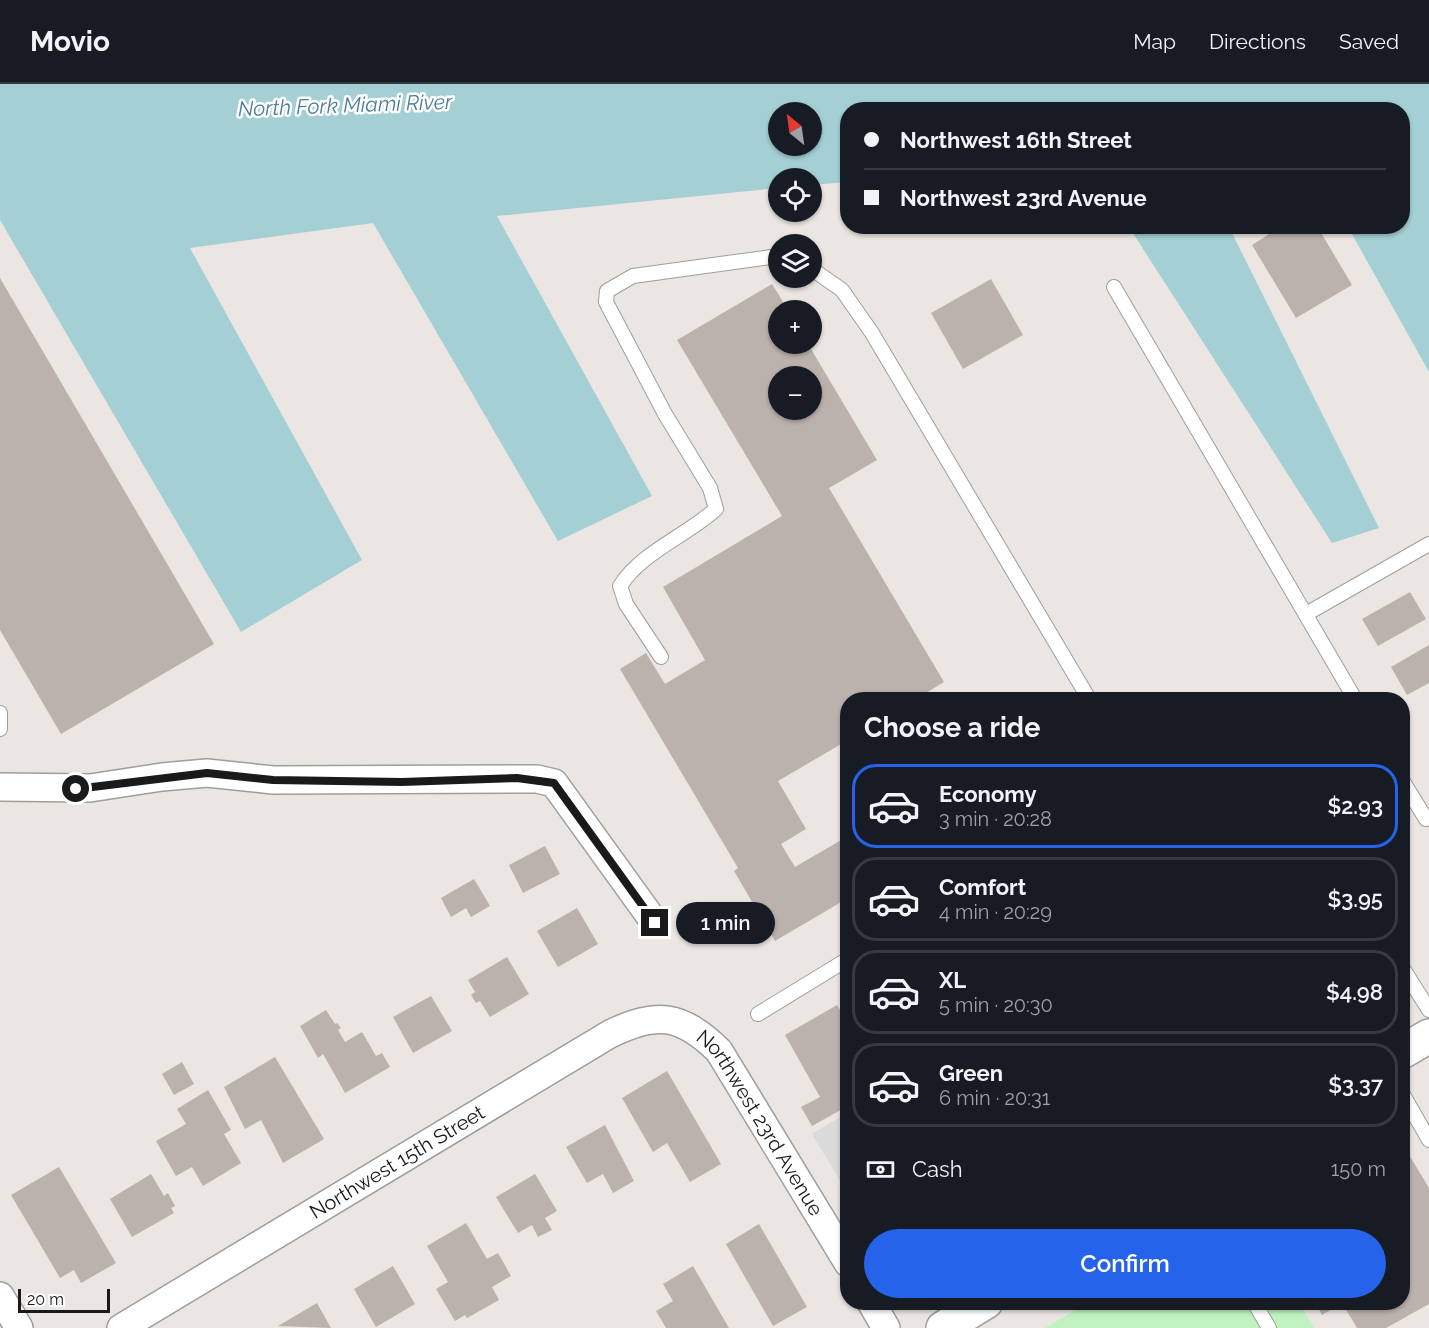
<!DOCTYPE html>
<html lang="en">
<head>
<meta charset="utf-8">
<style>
	:root { --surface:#171b24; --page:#20242c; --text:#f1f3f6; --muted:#9ea1a6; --line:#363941; --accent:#2563eb }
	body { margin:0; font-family:Raleway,sans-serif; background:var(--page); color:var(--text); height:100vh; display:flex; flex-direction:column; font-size:22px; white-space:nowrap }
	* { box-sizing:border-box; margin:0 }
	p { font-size:20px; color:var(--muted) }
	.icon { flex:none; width:33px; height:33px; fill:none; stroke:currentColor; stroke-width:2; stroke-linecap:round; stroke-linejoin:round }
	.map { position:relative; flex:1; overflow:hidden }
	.panel { position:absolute; left:840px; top:608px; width:570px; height:618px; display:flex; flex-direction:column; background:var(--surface); border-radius:24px; box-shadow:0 2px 4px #0004 }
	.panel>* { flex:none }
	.banner { position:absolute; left:840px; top:18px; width:570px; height:132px; border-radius:24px; box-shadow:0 2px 4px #0004; display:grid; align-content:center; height:132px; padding:0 24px; background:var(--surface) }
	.needle { width:39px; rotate:331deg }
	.fabs { position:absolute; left:768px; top:18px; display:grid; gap:12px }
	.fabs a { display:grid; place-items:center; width:54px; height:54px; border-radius:50%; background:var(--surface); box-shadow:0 2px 4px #0004; font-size:30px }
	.scale { position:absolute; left:18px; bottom:15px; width:92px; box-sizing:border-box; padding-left:6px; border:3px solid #1a1a1a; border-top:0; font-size:16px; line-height:21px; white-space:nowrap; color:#1a1a1a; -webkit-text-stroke:4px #fff; paint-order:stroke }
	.end { position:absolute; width:27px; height:27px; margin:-14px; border:8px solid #1a1a1a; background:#fff; box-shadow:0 0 0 3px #fff }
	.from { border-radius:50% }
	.bubble { position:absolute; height:42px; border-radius:21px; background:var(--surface); box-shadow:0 2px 4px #0004; font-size:20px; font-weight:600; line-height:42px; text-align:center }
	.banner b { display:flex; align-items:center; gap:21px; height:57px; font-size:22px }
	.banner b+b { border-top:2px solid var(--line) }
	.banner i { width:15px; height:15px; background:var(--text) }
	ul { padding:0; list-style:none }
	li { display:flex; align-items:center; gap:18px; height:84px; margin:0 12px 9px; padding:0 12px; border:3px solid var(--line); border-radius:24px }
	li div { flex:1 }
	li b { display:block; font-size:22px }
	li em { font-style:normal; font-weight:600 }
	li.on { border-color:var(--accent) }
	li>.icon { width:54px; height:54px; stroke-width:1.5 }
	h2 { padding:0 24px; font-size:27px; line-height:72px }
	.pay { display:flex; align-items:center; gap:15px; height:66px; padding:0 24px; font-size:22px }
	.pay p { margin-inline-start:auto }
	.primary-button { display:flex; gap:12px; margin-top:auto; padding:12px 24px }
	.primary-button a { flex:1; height:69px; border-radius:36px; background:var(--accent); color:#fff; font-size:24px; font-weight:600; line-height:69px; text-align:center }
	header { display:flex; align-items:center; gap:36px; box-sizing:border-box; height:84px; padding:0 30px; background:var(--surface); border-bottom:2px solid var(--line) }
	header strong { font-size:28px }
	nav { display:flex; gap:33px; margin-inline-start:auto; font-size:21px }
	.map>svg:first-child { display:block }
	.park { fill:#c1f3c0 }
	.parking { fill:#dadada }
	.water { fill:#a4d0d5; fill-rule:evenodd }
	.building { fill:#bbb2ae; fill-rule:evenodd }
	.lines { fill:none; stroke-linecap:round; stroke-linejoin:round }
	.service-casing { stroke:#9e9e9e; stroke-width:16 }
	.minor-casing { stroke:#9e9e9e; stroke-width:30 }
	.tertiary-casing { stroke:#9e9e9e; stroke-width:36 }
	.service { stroke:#fff; stroke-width:14 }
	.minor { stroke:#fff; stroke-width:27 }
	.tertiary { stroke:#fff; stroke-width:33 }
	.route { stroke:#1a1a1a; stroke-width:8 }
	.labels { text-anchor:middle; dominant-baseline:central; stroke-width:5; stroke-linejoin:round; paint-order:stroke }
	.street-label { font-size:20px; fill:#1a1a1a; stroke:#fff }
	.water-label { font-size:21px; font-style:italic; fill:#4e7b99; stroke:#fff }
</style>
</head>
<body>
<header>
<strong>Movio</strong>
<nav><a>Map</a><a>Directions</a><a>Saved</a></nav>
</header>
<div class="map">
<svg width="1429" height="1244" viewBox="0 0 1429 1244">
	<rect width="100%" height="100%" fill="#ebe6e1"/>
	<polygon class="park" points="1089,1218 1299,1218 1314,1244 1045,1244"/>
	<polygon class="parking" points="847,1029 847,1108 812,1050"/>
	<g class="water">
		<path d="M0,0H1429V288L1348,143L1402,142V26H848L847,98L812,101V94H778V104L497,132L652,412L558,457L373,139L190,164L362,476L241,548L0,136ZM778,28H812V62H778Z"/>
		<polygon points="1129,143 1229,143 1379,444 1332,459"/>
	</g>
	<g class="building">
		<polygon points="1282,142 1317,142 1352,201 1296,234 1252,161"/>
		<polygon points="0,194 214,560 61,650 0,546"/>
		<polygon points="991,195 1023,251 963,285 931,229"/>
		<path d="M772,200L788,226H778V260H808L877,376L829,404L944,598L916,615H848V656L778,697L806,745L781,760L795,783L848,752V814L775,857L734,787L738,784L620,585L646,569L665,600L705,576L663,503L782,432L677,256ZM778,292H812V326H778Z"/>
		<polygon points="1410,508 1426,535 1378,562 1362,535"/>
		<polygon points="1429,561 1429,599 1407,611 1391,583"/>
		<polygon points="545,762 560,790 523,809 509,781"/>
		<polygon points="474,795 490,822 471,833 466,824 451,833 441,814"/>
		<polygon points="577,824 598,860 558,883 537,847"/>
		<polygon points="507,873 529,910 490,933 480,917 476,919 471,911 475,908 468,896"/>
		<polygon points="431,912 452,947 413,969 393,933"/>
		<polygon points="837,921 848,939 848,1022 812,1042 801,1023 820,1013 785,951"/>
		<polygon points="326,926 335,940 337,939 341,944 338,946 345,958 362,948 376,972 382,969 390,983 345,1009 323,970 318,974 300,942"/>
		<polygon points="275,973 324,1055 283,1079 261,1036 245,1045 224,1003"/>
		<polygon points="182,978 194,1000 174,1011 162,990"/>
		<polygon points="667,987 721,1080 690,1098 667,1059 653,1068 622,1014"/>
		<polygon points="208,1006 231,1046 224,1050 241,1079 203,1102 192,1083 176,1092 156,1057 186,1040 177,1025"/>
		<polygon points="605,1041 634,1097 613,1109 603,1090 587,1099 566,1063"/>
		<polygon points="1402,1059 1429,1104 1429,1220 1386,1244 1357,1244 1342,1219 1322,1231 1315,1218 1402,1218"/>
		<polygon points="59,1083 116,1179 81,1199 74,1186 60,1194 11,1111"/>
		<polygon points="151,1090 164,1112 168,1109 175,1122 171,1124 174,1129 132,1153 110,1115"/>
		<polygon points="535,1090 557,1127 545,1134 552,1146 538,1153 532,1141 518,1149 496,1113"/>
		<polygon points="466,1139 487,1175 498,1169 511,1192 492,1203 499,1216 467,1234 465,1231 455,1237 436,1205 448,1198 427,1162"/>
		<polygon points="759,1140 807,1223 773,1242 726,1160"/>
		<polygon points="393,1182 415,1220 376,1243 354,1205"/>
		<polygon points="693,1182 729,1244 666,1244 656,1227 673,1217 663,1200"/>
		<polygon points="317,1219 331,1244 278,1242"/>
	</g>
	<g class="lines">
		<g class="service-casing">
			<g id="service">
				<polyline points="812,185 842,206 872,249 1089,615"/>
				<polyline points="1114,203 1355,615"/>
				<polyline points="1306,530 1429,460"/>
				<path d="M661,573L626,520L620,502C642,468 686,452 716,425L710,404L665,330L606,218L607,207L633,192L771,173L778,175"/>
				<polyline points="0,629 0,645"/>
				<polyline points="1402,696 1426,735 1429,733"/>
				<polyline points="1402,883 1429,926"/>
				<polyline points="758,930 848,875"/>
				<polyline points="1402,1009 1429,1056"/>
				<polyline points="1254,1218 1269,1244"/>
			</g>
		</g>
		<g class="minor-casing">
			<g id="minor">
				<polyline points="0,703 90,704 162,693 207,689 273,696 537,695 554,699 655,839"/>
				<polyline points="0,1212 19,1244"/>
				<polyline points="871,1218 886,1244"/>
				<path id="s1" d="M121,1244L610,950C657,927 681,930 719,967L848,1179"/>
			</g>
		</g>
		<g class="tertiary-casing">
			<g id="tertiary">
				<polyline points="1402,968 1429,952"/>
				<polyline points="943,1244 986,1218"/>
			</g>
		</g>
		<use href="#service" class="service"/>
		<use href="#minor" class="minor"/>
		<use href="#tertiary" class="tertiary"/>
	</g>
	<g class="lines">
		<polyline class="route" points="76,705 207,689 273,696 402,698 517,694 554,699 655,839"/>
	</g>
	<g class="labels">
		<g class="street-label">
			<text stroke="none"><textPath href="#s1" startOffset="774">Northwest 23rd Avenue</textPath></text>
			<text stroke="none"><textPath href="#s1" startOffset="322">Northwest 15th Street</textPath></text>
		</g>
		<g class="water-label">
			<text transform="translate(345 21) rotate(-2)">North Fork Miami River</text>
		</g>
	</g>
</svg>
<div class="fabs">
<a><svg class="needle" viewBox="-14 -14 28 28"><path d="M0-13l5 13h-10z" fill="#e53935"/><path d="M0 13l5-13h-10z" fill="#9ea1a6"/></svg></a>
<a><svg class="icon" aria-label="locate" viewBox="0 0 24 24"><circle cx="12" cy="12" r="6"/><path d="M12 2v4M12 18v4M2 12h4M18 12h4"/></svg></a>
<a><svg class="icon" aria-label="layers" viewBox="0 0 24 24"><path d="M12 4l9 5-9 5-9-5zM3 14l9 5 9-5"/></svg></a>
<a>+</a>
<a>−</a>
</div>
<div class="scale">20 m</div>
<i class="end from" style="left:76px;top:705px"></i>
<i class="end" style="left:655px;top:839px"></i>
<div class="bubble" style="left:676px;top:818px;width:99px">1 min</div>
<div class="banner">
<b><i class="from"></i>Northwest 16th Street</b>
<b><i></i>Northwest 23rd Avenue</b>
</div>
<section class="panel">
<h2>Choose a ride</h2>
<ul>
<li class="on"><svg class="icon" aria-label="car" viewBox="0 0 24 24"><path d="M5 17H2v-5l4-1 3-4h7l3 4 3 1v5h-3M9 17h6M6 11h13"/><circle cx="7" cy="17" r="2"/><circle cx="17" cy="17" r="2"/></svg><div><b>Economy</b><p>3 min · 20:28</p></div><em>$2.93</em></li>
<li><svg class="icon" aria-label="car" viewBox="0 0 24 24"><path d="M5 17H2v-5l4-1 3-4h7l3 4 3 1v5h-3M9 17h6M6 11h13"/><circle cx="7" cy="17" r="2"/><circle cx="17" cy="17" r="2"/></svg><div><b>Comfort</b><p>4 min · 20:29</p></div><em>$3.95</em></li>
<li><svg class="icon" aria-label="car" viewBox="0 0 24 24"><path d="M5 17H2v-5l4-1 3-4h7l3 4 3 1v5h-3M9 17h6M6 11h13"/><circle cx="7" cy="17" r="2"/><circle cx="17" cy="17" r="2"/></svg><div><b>XL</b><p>5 min · 20:30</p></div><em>$4.98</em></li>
<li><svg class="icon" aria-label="car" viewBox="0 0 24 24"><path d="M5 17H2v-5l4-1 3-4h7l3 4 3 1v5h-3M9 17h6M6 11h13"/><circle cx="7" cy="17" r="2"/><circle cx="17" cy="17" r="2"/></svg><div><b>Green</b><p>6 min · 20:31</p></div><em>$3.37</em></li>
</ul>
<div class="pay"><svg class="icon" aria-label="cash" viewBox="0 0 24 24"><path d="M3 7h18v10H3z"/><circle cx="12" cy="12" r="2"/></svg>Cash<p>150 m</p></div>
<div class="primary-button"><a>Confirm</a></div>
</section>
</div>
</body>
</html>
